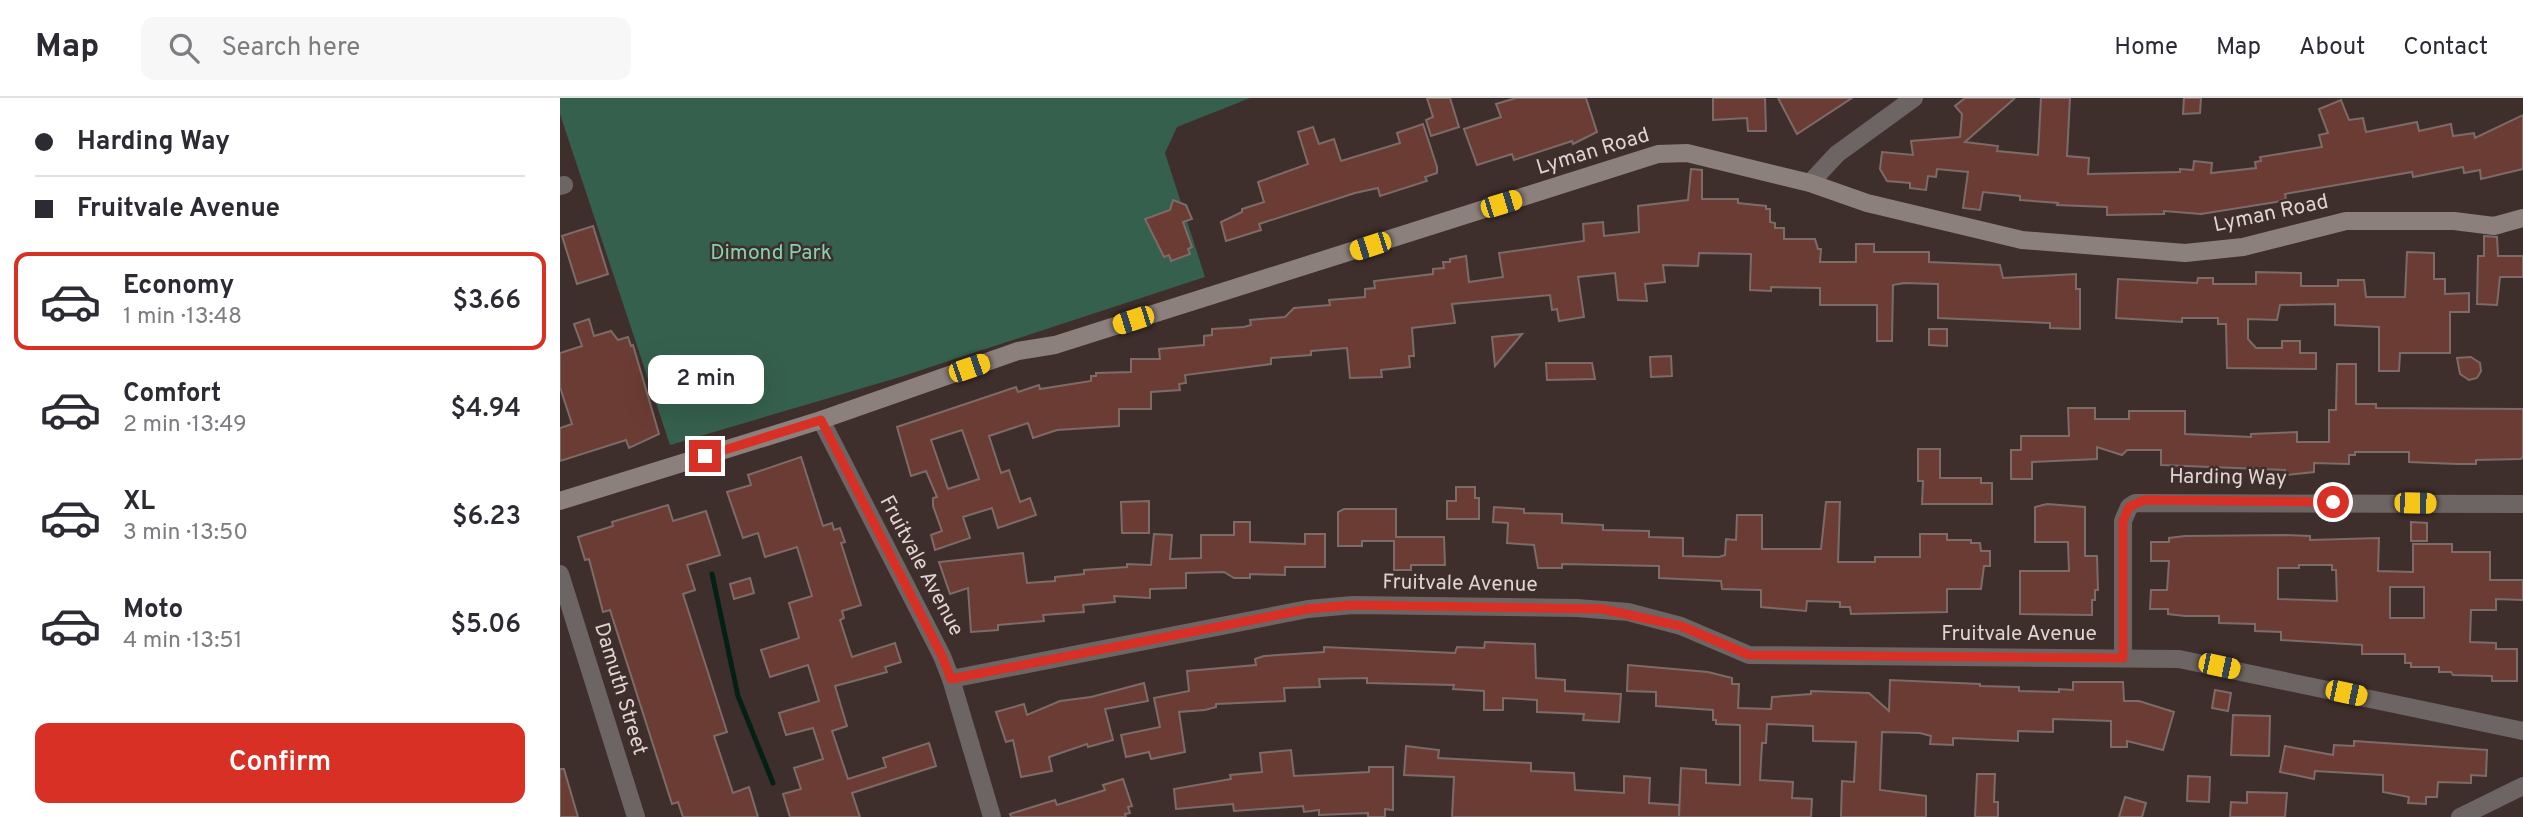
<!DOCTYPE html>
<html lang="en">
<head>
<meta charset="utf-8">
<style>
	:root { --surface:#fff; --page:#f7f7f7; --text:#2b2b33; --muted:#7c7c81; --line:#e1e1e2; --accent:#d93025 }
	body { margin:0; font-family:Overpass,sans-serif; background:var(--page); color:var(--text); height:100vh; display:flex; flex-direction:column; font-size:26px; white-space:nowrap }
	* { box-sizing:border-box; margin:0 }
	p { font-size:23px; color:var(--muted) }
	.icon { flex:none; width:38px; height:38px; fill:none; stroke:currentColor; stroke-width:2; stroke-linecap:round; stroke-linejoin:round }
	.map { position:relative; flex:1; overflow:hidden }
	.drawer { display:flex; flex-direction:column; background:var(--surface); width:560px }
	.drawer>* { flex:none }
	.banner { display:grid; align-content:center; height:154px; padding:0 35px; background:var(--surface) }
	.end { position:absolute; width:32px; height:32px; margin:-16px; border:9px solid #d93025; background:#fff; box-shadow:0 0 0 4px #fff }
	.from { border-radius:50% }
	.bubble { position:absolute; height:49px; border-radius:14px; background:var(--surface); box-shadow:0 7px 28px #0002; font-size:23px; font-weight:600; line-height:49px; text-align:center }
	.car { position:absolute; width:21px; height:42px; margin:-21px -10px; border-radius:9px; box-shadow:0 0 5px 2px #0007; background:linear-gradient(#f5c518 24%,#345 0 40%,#f5c518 0 76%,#345 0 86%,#f5c518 0) }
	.banner b { display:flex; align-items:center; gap:24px; height:66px; font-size:26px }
	.banner b+b { border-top:2px solid var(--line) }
	.banner i { width:18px; height:18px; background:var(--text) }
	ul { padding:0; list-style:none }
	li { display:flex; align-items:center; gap:21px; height:98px; margin:0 14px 10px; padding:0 21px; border:4px solid transparent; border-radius:14px }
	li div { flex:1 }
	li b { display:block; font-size:26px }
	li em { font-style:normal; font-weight:600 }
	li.selected { border-color:var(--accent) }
	li>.icon { width:63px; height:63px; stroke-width:1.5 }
	.action { display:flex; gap:14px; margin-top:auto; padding:14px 35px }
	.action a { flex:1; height:80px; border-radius:14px; background:var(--accent); color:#fff; font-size:28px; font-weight:600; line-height:80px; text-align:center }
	header { display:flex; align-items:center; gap:42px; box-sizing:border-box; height:98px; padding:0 35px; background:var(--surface); border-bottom:2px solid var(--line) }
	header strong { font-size:33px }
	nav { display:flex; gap:38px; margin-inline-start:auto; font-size:24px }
	.search { width:490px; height:63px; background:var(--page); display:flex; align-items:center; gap:18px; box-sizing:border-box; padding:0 24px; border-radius:14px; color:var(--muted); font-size:26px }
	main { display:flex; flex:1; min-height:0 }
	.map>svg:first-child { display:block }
	.green { fill:#36604e }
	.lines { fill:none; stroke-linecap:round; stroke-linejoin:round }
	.stream { stroke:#042015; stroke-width:5 }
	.building { fill:#6b3c34; stroke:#7c6b67; stroke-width:2; fill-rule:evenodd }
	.street { stroke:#6d6563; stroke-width:18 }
	.secondary { stroke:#8c807d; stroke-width:18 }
	.route { stroke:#d93025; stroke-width:9 }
	.labels { text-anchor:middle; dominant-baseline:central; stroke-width:5; stroke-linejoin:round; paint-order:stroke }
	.street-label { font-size:21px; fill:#dfd4d2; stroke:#3f2f2c }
	.park-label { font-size:21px; fill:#80d4b0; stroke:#3f2f2c }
</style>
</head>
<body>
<header>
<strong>Map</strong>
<div class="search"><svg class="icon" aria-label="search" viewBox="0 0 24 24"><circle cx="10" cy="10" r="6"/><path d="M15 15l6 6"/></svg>Search here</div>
<nav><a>Home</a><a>Map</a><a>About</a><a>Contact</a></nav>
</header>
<main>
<section class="drawer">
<div class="banner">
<b><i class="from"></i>Harding Way</b>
<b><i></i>Fruitvale Avenue</b>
</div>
<ul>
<li class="selected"><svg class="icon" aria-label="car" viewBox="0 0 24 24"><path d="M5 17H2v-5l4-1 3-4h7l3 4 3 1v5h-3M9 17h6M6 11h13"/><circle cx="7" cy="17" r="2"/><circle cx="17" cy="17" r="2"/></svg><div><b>Economy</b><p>1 min · 13:48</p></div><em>$3.66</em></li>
<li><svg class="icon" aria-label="car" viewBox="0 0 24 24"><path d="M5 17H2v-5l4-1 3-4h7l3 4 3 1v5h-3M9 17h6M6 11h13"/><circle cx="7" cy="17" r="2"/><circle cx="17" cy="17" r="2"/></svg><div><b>Comfort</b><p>2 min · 13:49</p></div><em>$4.94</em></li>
<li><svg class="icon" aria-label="car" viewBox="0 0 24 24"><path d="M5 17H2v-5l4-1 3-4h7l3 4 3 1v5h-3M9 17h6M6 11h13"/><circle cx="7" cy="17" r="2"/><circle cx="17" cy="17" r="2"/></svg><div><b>XL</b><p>3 min · 13:50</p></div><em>$6.23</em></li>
<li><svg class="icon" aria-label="car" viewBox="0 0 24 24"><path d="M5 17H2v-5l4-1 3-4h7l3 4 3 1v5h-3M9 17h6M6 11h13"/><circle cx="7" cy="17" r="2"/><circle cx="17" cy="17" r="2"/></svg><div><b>Moto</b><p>4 min · 13:51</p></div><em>$5.06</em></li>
</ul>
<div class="action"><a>Confirm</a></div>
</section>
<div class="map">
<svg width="1963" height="719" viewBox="0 0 1963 719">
	<rect width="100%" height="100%" fill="#3f2f2c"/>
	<polygon class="green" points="0,0 690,0 617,29 605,55 645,179 340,279 110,347 0,16"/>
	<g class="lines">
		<polyline class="stream" points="152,476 178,598 213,685"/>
	</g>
	<g class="building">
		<polygon points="867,0 890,0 899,29 871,38 866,22 873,19"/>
		<polygon points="956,0 1026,0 1037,34 1013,46 1012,43 954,62 952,56 917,67 904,31 941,19 936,6"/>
		<polygon points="1153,0 1205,0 1206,33 1188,33 1187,20 1153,22"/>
		<polygon points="1218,0 1292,0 1237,36"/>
		<polygon points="1405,0 1455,0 1405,44 1438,48 1437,53 1478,57 1481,0 1510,0 1507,58 1529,60 1528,76 1620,74 1620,71 1633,72 1634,63 1652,65 1651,75 1696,70 1695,64 1701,63 1700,59 1762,49 1759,37 1768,35 1759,11 1781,2 1789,22 1803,20 1806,34 1857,24 1859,33 1891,26 1893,38 1914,35 1915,40 1963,17 1963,71 1921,81 1920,72 1904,75 1903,69 1853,79 1852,74 1725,96 1726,101 1716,104 1641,116 1604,113 1604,116 1547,117 1547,109 1497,107 1498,105 1460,102 1460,98 1423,94 1420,112 1403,110 1408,74 1377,71 1376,79 1368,78 1366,92 1350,90 1350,85 1327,83 1320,71 1322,54 1353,57 1351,43 1400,39 1402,16 1395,8"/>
		<polygon points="1624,0 1641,0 1640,15 1623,16"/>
		<polygon points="863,26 877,69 877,75 865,79 867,83 820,98 818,90 795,95 699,126 701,132 666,143 661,124 682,114 682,111 704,104 698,84 748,66 738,34 753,29 759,46 774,41 781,63 840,45 837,35"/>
		<path d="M1131,71L1142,72V101H1178V105L1206,108V111H1210V124L1215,125V130H1224V141H1255L1258,151H1261L1260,164H1296V146H1314V154H1369V164L1440,167L1443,180L1516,176V191H1520V231L1490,230V225L1378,220V186L1344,185L1333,187L1332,243H1317V207H1260V190L1211,189V193L1190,192L1191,156L1139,155L1138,168L1103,167L1105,184L1085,186L1087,203L1058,202L1055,175L1018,179L1024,219L999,223L997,211L992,212L990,197L892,206L895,225L852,230L854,258H849L850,269L821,272L822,279L790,280L787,250L751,253V257L711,260V266L625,277L626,285L619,286L620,292L591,294V311H559V328L497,332L473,340L468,325L429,338L441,375L449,372L460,404L470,400L476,417L438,430L432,410L403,419L410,440L375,452L371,437L382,433L373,408V400L377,399L366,373L351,378L337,329L456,289L458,294L479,287L480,291L531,283V278H536V275L571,274V261H600L599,251L644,247V238L652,237V231L684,229L691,227L690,222L725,219L734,210L770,207L769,202L805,199V191L815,190L814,183L873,176V171L884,170L883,164H890V161L906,158L909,184L943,179L939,155L1024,143L1023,126L1043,124L1044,138L1079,134L1078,108L1128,102ZM402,332L419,381L388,391L371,342Z"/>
		<polygon points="613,102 626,107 632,121 623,124 632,149 628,151 630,156 611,163 609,157 604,159 585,121 610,112"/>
		<polygon points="33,128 48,176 17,186 2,138"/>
		<polygon points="1924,138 1937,139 1938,158 1963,158 1963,179 1940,179 1937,207 1917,206 1918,158 1924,158"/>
		<polygon points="1847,154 1874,155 1874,181 1885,181 1885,196 1909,195 1909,214 1890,214 1890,255 1840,255 1839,273 1819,273 1819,229 1775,227 1775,206 1720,207 1717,222 1688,221 1688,241 1696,250 1722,250 1722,243 1740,243 1740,255 1756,255 1756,271 1667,270 1666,226 1658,226 1658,220 1622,220 1622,224 1556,220 1558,181 1637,185 1638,180 1653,180 1653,186 1696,186 1696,174 1741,175 1741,188 1778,188 1778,182 1804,182 1806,199 1845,199"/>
		<polygon points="29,221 34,238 51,233 58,242 68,239 71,248 73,247 99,336 69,350 66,342 0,363 0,330 12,326 0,289 0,255 22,248 14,226"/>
		<polygon points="1369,231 1387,231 1387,248 1369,247"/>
		<polygon points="962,236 935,268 932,239"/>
		<polygon points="1111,258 1112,278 1091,279 1090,259"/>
		<polygon points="1911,259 1920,265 1921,273 1917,280 1909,282 1900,276 1897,260"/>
		<polygon points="986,265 1032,265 1035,281 987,282"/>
		<polygon points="1777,266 1796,266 1796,306 1816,306 1816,310 1963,311 1963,358 1961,361 1916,362 1916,366 1897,366 1849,364 1849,354 1795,354 1795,357 1789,357 1789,366 1754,365 1754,374 1725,377 1725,372 1601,367 1601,352 1567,352 1562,357 1537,349 1537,361 1472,364 1472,381 1451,381 1451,352 1461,352 1461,338 1509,338 1508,310 1535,310 1535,321 1569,321 1569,313 1625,313 1625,336 1691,339 1691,336 1737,334 1737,344 1769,344 1769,312 1776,312"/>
		<polygon points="1358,351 1380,351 1380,380 1421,380 1421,385 1432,385 1432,406 1362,406 1363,383 1358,383"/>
		<polygon points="241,359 263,428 272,425 274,432 280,430 285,444 281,445 301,507 282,513 284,520 280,522 292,559 335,545 341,564 325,569 327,574 275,588 287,628 272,633 288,681 326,669 323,660 369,645 376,668 292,695 300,719 230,719 223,696 241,691 234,670 263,661 253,630 226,637 219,615 259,603 248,567 210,579 201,552 239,540 229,505 252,498 237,449 205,459 198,435 183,440 167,394 191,387 188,377"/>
		<polygon points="896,389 915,389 915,400 919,400 919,421 887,421 887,403 896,403"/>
		<polygon points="589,403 589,435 562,435 561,404"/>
		<polygon points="1266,404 1280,404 1278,464 1315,464 1315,459 1360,459 1360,436 1387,436 1387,442 1411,442 1411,445 1420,445 1421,453 1430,453 1430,468 1424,468 1421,491 1387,491 1387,514 1291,516 1290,509 1280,509 1280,504 1247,503 1246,513 1201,509 1201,492 1162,491 1161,483 1099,480 1099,468 1002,466 1002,470 978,470 974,447 947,445 948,425 933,424 934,409 964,411 964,415 1002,416 1002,425 1043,427 1043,432 1089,433 1089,439 1123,440 1123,458 1159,459 1165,457 1166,441 1176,442 1177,417 1202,417 1202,451 1261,451"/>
		<polygon points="1487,406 1525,409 1525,458 1537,458 1538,492 1535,492 1535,502 1532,502 1532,517 1460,516 1460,473 1509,473 1508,444 1475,444 1475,409"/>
		<polygon points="108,407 113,423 146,413 160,457 127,467 135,492 123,496 167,634 154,638 173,695 189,689 198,719 123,719 118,704 112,706 50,512 43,514 29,461 25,462 18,439 53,428 52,424"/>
		<polygon points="784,411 836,411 836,439 884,439 885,467 851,467 851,472 834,472 834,443 802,443 802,448 778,448 778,414"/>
		<polygon points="674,424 690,424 690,444 745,446 745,436 765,436 765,469 725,469 725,477 690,476 690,480 674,480 664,474 626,475 626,490 590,491 590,500 554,498 555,504 523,507 524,514 483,517 484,523 438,527 438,532 411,534 408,490 390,496 379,464 463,455 467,485 495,483 495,479 524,476 524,472 567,469 567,466 591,467 594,436 612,437 610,461 641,460 641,437 674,437"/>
		<polygon points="1851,424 1867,425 1867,443 1851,443"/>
		<path d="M1724,437L1750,438V442L1819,440L1818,473L1853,474V446H1892V454H1930V482H1963V502L1936,501V512H1911L1910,544L1936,545V551H1957V583H1932V578L1893,577L1891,574H1879V569H1851V565H1845V556H1802V547L1721,542V534L1695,533V526L1659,525V518H1625L1608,516V511H1590L1591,492H1607L1609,463H1591V444H1609V440L1625,438ZM1739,467H1772V472H1776L1777,503L1718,501V470H1739ZM1830,489H1864V520H1830Z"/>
		<polygon points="190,480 194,495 174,501 170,486"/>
		<polygon points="925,544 975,546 976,580 1005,582 1005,593 1061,596 1059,624 1023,622 1024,616 977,614 977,602 943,600 943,612 924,612 924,593 893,591 894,587 807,585 807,580 759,581 760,589 724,590 725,603 656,606 656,609 645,612 619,614 625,654 591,661 589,654 566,659 561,637 600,629 594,600 629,593 627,573 696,567 695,561 704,558 764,554 764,549 895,555 897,549 924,550"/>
		<polygon points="1068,567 1148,574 1172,580 1172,586 1179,586 1178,610 1211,611 1212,599 1251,596 1251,593 1309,595 1329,613 1330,582 1420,586 1420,588 1459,589 1459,593 1499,594 1499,591 1513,592 1513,584 1563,584 1564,603 1579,603 1614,614 1603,652 1567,643 1567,649 1551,649 1551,623 1493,621 1493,634 1458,633 1458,643 1393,640 1393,647 1370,646 1371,638 1360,635 1322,634 1320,692 1366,698 1366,719 1281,719 1282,683 1294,684 1296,644 1253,643 1253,628 1207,626 1206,645 1202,645 1200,682 1233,684 1232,700 1252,701 1251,719 1119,719 1121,670 1146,672 1146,685 1180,687 1180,627 1156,626 1156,622 1153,622 1153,612 1096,608 1096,594 1067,593"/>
		<polygon points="584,585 588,603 545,611 553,642 528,649 527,646 489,659 492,673 461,679 453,642 446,644 436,614 464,606 467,617 500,603 531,599"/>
		<polygon points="1655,592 1671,595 1668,613 1652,610"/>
		<polygon points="1673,617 1710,618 1709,658 1671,657"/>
		<polygon points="1794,643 1927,652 1926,678 1911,677 1911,685 1878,684 1877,699 1866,699 1866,706 1848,705 1849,699 1823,694 1823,677 1755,673 1754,681 1720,674 1725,648 1773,657 1774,647 1794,648"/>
		<polygon points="846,648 879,652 878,660 971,665 971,673 1014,675 1015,692 1064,695 1064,678 1090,680 1089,705 1119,707 1119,719 892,719 894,679 844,677"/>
		<polygon points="731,652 734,678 809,674 809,669 833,669 833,712 825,711 825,719 808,719 808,715 759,717 759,712 744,714 743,708 674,713 673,706 616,711 614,691 671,681 670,677 702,674 700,655"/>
		<polygon points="0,671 4,671 18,719 0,719"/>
		<polygon points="1417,676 1435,676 1434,704 1438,704 1438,719 1415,719"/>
		<polygon points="1628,678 1650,679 1649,704 1627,703"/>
		<polygon points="563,681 572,708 568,709 570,715 565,716 566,719 451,719 450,716 495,702 497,707 545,692 543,687"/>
		<polygon points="1687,694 1727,695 1725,719 1670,719 1671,704 1687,705"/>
		<polygon points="1565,699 1586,705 1582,719 1559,719"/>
	</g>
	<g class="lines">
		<g class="street">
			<polyline points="1250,85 1277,56 1354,0"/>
			<polyline points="0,88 4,87"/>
			<polyline points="261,322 382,558 391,581 748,511 793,507 1017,510 1068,514 1121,528 1189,557 1619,561 1963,633"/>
			<polyline points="0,476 76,719"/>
			<polyline points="1563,560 1563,423 1569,409 1575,405 1963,406"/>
			<polyline points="391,581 432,719"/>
			<polyline points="1900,719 1963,688"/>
		</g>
		<polyline class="secondary" points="0,403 261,322 458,253 495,247 1098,56 1127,55 1250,85 1307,105 1462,142 1625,155 1683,149 1786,123 1894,123 1934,128 1963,120"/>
	</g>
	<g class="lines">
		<polyline class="route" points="145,358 261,322 382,558 391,581 748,511 793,507 1042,511 1121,528 1189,557 1563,560 1563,423 1569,409 1584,402 1773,404"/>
	</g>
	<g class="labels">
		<g class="street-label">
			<text transform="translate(1033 54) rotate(-17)">Lyman Road</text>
			<text transform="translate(1711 116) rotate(-12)">Lyman Road</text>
			<text transform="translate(1668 380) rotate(1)">Harding Way</text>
			<text transform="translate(361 468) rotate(62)">Fruitvale Avenue</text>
			<text transform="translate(900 486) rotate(1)">Fruitvale Avenue</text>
			<text x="1459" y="536">Fruitvale Avenue</text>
			<text transform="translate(60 591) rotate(73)">Damuth Street</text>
		</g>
		<g class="park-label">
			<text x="211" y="155">Dimond Park</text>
		</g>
	</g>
</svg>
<i class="end from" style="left:1773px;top:404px"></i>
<i class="end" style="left:145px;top:358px"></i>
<div class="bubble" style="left:88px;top:257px;width:116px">2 min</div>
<i class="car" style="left:941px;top:106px;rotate:73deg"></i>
<i class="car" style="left:810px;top:148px;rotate:252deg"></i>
<i class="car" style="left:573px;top:222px;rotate:252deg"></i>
<i class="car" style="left:409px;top:270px;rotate:71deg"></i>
<i class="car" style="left:1855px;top:405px;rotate:91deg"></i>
<i class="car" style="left:1659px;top:568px;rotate:102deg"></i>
<i class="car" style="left:1786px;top:595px;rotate:102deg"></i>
</div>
</main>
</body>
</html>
